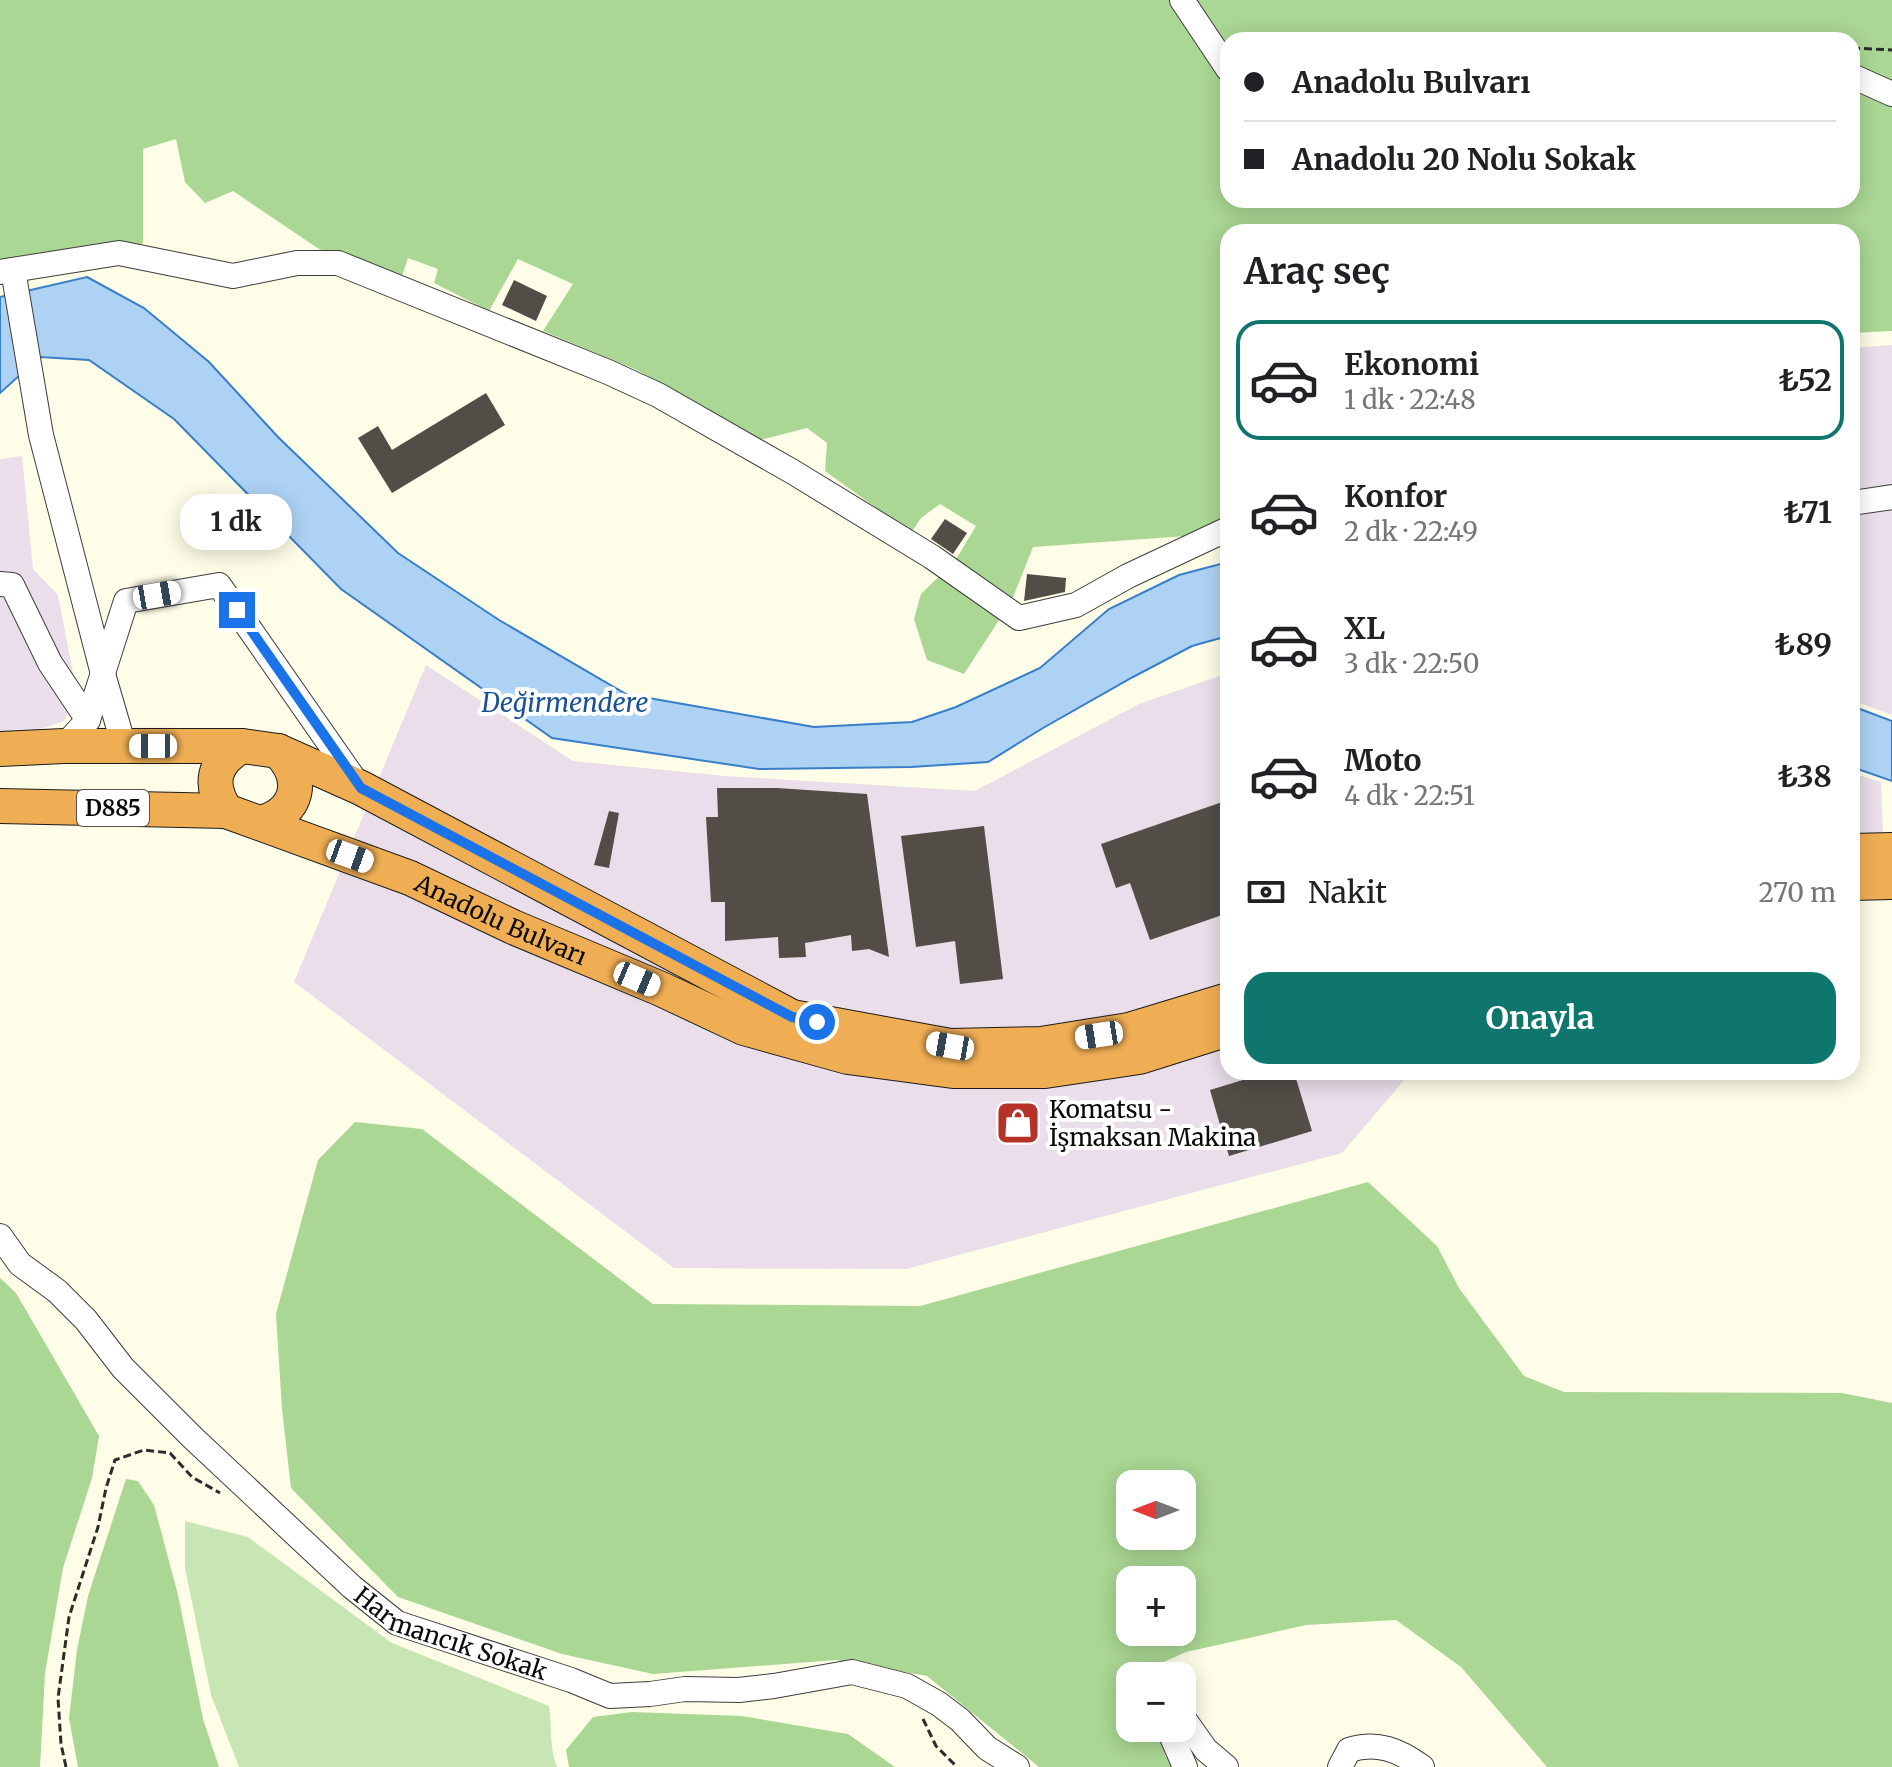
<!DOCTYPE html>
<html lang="tr">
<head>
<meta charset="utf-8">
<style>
	:root { --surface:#fff; --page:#f2f2f2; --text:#202124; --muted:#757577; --line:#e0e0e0; --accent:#0f766e }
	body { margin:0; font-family:Merriweather,serif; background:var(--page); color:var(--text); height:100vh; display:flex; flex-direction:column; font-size:30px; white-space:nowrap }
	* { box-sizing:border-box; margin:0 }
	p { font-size:26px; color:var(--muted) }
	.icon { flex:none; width:44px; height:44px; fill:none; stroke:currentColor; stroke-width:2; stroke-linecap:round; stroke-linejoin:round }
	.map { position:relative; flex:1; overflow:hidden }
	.details { position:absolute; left:1220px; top:224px; width:640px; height:856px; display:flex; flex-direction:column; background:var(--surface); border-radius:24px; box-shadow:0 4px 20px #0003 }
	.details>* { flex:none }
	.hud { position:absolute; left:1220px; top:32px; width:640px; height:176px; border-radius:24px; box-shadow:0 4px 20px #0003; display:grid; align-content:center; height:176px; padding:0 24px; background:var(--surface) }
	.needle { width:52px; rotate:270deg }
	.fabs { position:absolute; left:1116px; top:1470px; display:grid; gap:16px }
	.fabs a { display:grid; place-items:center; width:80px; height:80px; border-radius:16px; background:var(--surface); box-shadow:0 4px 20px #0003; font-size:40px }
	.end { position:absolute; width:36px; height:36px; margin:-18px; border:10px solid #1a73e8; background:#fff; box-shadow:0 0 0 4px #fff }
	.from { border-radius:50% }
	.bubble { position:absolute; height:56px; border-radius:24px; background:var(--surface); box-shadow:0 4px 20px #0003; font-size:26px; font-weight:700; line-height:56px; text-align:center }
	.car { position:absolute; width:24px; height:48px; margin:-24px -12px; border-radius:10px; box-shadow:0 0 6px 2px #0007; background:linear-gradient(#fff 24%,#345 0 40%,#fff 0 76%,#345 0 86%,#fff 0) }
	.hud b { display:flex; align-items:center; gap:28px; height:76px; font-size:30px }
	.hud b+b { border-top:2px solid var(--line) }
	.hud i { width:20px; height:20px; background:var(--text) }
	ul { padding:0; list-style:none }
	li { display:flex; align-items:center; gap:24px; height:120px; margin:0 16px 12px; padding:0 8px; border:4px solid transparent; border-radius:24px }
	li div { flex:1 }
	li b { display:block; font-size:30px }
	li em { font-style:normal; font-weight:700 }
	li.on { border-color:var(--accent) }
	li>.icon { width:72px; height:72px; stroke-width:1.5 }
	h2 { padding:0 24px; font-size:36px; line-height:96px }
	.pay { display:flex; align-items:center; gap:20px; height:88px; padding:0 24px; font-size:30px }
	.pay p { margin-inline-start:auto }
	.action { display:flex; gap:16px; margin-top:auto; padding:16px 24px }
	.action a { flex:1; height:92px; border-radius:24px; background:var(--accent); color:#fff; font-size:32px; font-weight:700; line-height:92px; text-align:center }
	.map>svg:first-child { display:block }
	.industrial { fill:#e9dee9 }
	.green { fill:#c8e6b4 }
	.forest { fill:#aad794; fill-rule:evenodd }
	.water { fill:#aed2f4; stroke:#387ec8; stroke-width:2 }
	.building { fill:#524d47 }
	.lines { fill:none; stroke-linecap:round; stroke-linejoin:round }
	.minor-casing { stroke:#3d3d3d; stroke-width:26 }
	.highway-casing { stroke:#1b1b1b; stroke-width:36 }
	.path { stroke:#2c2c2c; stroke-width:3; stroke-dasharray:8 4; stroke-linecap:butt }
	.minor { stroke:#fff; stroke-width:24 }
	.highway { stroke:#f0ae54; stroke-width:34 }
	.route { stroke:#1a73e8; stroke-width:10 }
	.labels { text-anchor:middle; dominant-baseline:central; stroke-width:8; stroke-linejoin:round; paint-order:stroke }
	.shield { fill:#fff; stroke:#545454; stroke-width:2 }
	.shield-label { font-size:22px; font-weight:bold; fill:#0a0a0a }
	.street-label { font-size:24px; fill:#0a0a0a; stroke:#fff }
	.poi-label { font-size:24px; fill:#0a0a0a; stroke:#fff; text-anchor:start }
	.water-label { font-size:26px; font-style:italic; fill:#195197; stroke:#fff }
</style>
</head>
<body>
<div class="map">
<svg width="1892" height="1767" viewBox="0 0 1892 1767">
	<rect width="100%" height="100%" fill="#fefde8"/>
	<g class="industrial">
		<polygon points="1892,345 1892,715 1852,700 1852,348"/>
		<polygon points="22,456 33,569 58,595 77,694 64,721 31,732 0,732 0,459"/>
		<polygon points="426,665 573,761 725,776 975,791 1139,704 1228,673 1228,1072 1411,1072 1342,1153 906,1269 674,1268 294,982"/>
		<polygon points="1852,773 1881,782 1883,834 1852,836"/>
	</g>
	<path class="green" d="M185,1521L248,1537L392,1643L549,1706C552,1726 549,1748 557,1767H239L211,1695L185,1568Z"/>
	<g class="forest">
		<path d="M0,0H1892V331L1852,333V232H1228V533L1033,547L1012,600L964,674L927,660L914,619L921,594L955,561L976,526L940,504L921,518L911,533L825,471L827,443L807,428L760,440L637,370L543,331L573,284L518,259L489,311L434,283L438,269L408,258L402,276L319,249L233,191L205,203L185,182L176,139L143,149V243L126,261L0,283ZM1228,40H1852V200H1228Z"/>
		<path d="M355,1122L422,1129L653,1304L920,1306L1368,1182L1437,1246L1459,1288L1524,1376L1564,1392L1842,1393L1892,1403V1767H1547L1461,1667L1396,1620L1306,1625L1186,1652L1157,1665L1156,1676H1130V1728H1158L1165,1755L1172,1767H1039L927,1676L836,1660L653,1674L562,1654L398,1597L291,1488L282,1409L276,1314L318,1160ZM1130,1484H1182V1536H1130ZM1130,1580H1182V1632H1130Z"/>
		<polygon points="0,1278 16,1293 99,1436 92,1478 63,1568 45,1673 40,1767 0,1767"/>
		<polygon points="126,1479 138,1481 154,1505 178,1595 203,1719 219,1767 78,1767 69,1718 77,1650 88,1596"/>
		<polygon points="632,1712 742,1716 848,1734 895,1767 569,1767 566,1750 593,1717"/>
	</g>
	<g class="water">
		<polygon points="87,277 144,308 209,362 278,437 398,553 499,620 626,694 814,727 912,722 956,707 1040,668 1109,609 1179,575 1228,562 1228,636 1192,646 1133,677 1043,728 988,762 911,767 759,769 552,738 341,589 174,419 89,360 40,357 0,393 0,297"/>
		<polygon points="1852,706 1892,721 1892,781 1852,767"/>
	</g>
	<g class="building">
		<polygon points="514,280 547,296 536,321 502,305"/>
		<polygon points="486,393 505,425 392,493 358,438 378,426 392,450"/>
		<polygon points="945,519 967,533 953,554 931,539"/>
		<polygon points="1027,574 1066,578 1065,592 1024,601"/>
		<polygon points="717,788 777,788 867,794 889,957 869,949 852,951 851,935 805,943 806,957 779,958 778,937 725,941 725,902 711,902 706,817 718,817"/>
		<polygon points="1228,800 1228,913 1150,940 1130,883 1116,888 1101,844"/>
		<polygon points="609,811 619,813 609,868 594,865"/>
		<polygon points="984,826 1003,979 960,984 955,941 916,947 901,836"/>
		<polygon points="1269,1072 1294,1072 1312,1131 1229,1156 1210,1090"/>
	</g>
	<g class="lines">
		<g class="minor-casing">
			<g id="minor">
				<polyline points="1182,0 1228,69"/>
				<polyline points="1852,76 1892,94"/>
				<polyline points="13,270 41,435 103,674 124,746"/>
				<polyline points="0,272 119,253 233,276 297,263 338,263 608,372 658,395 793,472 932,557 1019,618 1076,605 1128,576 1228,529"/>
				<polyline points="1852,503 1892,497"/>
				<polyline points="0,584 12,585 50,663 88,720"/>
				<polyline points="64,746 88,720 126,601 219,585 359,786"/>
				<path id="s1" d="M0,1236L20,1264L57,1291L86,1320L123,1368L193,1438L352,1587L397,1623L571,1680L610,1696L650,1694L685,1689L739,1690L774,1686L852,1672L907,1686L939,1704L960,1720L987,1748L1017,1767"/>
				<polyline points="1182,1720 1184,1719 1206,1750 1226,1767"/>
				<polyline points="1170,1728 1169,1730 1185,1767"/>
				<path d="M1340,1767L1349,1750C1377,1741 1399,1750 1422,1767"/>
			</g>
		</g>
		<g class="highway-casing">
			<g id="highway">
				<polyline points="0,749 64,746 242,746 278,751 361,788 792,1017 950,1046 1041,1044 1129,1030 1228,1000"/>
				<path id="s2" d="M0,806L226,811L410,878L513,927L661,989L744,1028L848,1057L953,1071H1045L1139,1057L1228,1029"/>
				<path d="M226,811C208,784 213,762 242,746"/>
				<path d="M261,823C299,812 306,778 278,751"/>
				<polyline points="1852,851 1892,850"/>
				<polyline points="1852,883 1892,882"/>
			</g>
		</g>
		<g class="path">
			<polyline points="1852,48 1892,50"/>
			<polyline points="923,1719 936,1746 957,1767"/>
			<polyline points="66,1767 61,1744 58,1698 69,1617 98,1527 106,1488 115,1460 144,1450 170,1453 192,1477 220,1493"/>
		</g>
		<use href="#minor" class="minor"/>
		<use href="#highway" class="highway"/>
	</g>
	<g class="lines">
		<polyline class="route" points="237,610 361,788 792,1017 817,1022"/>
	</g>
	<defs>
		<g id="shop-square" transform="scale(2.3)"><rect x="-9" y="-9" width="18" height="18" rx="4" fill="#b53228" stroke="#fff"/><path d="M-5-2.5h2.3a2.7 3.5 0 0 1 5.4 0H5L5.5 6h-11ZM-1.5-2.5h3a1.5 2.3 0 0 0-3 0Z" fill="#fff"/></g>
	</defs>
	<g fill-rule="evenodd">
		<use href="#shop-square" x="1018" y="1123"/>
	</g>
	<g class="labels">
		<rect class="shield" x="77" y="790" width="72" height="36" rx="6"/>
		<g class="shield-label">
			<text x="113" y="808">D885</text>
		</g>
		<g class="street-label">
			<text stroke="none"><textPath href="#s2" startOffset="522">Anadolu Bulvarı</textPath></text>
			<text stroke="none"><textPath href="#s1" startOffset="610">Harmancık Sokak</textPath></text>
		</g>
		<g class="poi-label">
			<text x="1049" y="1109">Komatsu -<tspan x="1049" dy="28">İşmaksan Makina</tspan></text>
		</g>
		<g class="water-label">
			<text x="565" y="702">Değirmendere</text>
		</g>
	</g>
</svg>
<div class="fabs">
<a><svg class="needle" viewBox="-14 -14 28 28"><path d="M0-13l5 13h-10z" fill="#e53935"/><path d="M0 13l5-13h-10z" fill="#757577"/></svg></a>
<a>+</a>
<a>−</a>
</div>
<i class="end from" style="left:817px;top:1022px"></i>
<i class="end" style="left:237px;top:610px"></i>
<div class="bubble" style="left:180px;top:494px;width:112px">1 dk</div>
<i class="car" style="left:157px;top:595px;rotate:80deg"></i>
<i class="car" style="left:153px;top:746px;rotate:270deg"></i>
<i class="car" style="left:350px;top:856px;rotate:110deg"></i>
<i class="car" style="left:637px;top:979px;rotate:113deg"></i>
<i class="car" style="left:1099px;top:1035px;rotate:261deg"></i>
<i class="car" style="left:950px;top:1046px;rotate:280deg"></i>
<div class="hud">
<b><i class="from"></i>Anadolu Bulvarı</b>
<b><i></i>Anadolu 20 Nolu Sokak</b>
</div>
<section class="details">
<h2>Araç seç</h2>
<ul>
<li class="on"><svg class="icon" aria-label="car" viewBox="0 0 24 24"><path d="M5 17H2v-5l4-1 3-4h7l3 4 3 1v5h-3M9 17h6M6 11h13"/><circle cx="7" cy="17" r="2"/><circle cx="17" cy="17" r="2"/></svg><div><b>Ekonomi</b><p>1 dk · 22:48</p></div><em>₺52</em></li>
<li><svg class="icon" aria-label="car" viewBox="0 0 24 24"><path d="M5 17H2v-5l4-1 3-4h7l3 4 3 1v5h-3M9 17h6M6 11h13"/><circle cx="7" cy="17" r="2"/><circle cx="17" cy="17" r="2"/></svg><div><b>Konfor</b><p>2 dk · 22:49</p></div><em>₺71</em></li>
<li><svg class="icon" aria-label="car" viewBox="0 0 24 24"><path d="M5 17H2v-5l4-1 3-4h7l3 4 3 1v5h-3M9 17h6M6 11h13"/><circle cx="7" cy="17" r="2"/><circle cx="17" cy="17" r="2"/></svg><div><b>XL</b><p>3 dk · 22:50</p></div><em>₺89</em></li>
<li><svg class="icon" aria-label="car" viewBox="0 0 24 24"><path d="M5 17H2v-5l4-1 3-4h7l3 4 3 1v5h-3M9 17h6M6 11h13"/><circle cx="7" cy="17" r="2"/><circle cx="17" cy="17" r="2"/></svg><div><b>Moto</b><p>4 dk · 22:51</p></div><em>₺38</em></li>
</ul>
<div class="pay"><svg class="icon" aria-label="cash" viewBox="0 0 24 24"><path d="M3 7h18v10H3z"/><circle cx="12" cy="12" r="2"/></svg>Nakit<p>270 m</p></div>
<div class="action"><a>Onayla</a></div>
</section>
</div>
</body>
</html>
